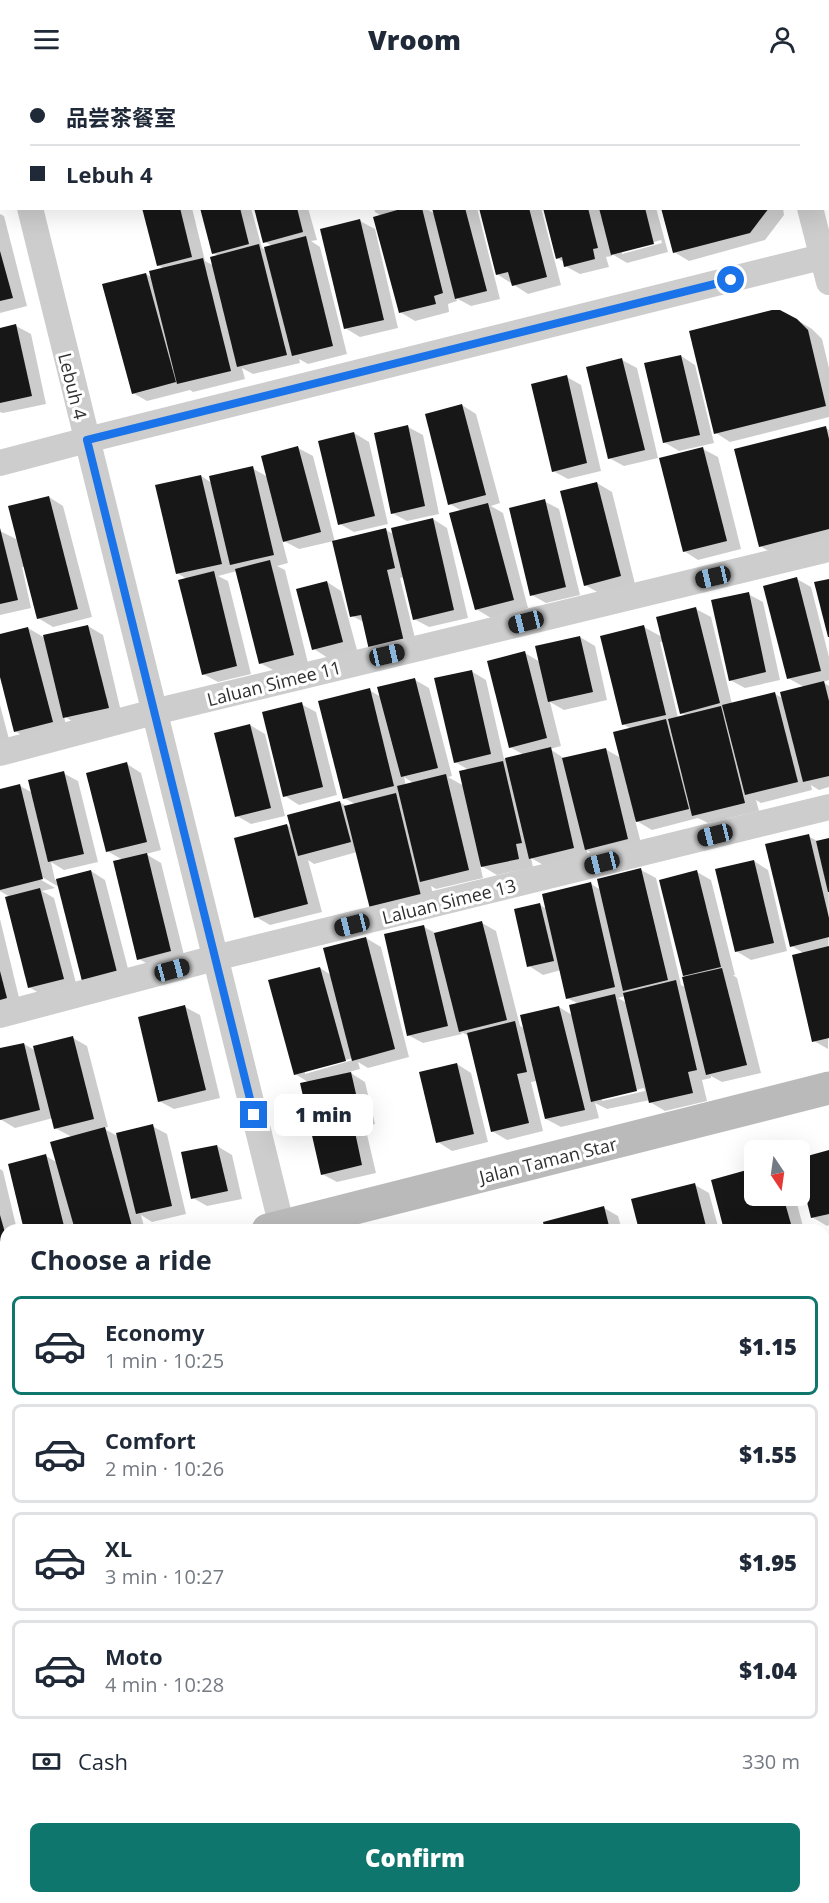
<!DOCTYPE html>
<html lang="en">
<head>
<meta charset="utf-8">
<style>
	:root { --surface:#fff; --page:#f2f2f3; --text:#1f2937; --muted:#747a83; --line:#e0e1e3; --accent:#0f766e }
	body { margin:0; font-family:"Open Sans","Noto Sans SC",sans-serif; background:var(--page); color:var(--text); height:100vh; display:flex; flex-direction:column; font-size:22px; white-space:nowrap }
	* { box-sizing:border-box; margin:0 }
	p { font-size:20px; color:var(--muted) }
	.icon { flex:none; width:33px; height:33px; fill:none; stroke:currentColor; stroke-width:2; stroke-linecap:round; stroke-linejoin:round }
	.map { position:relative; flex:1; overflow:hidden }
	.details { position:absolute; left:0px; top:1146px; width:830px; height:680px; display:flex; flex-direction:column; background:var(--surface); border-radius:18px 18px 0 0; box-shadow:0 6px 24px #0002 }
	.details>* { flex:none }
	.guide { position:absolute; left:0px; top:0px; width:830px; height:132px; box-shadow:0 6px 24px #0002; display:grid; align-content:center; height:132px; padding:0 30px; background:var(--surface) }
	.needle { width:39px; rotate:167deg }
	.buttons { position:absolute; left:744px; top:1062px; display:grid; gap:12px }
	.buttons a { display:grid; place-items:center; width:66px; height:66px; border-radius:9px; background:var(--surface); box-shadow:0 6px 24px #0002; font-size:30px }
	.end { position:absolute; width:27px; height:27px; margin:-14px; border:8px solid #1a73e8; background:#fff; box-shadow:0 0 0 3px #fff }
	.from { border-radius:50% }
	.bubble { position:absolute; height:42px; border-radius:9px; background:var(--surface); box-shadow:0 6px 24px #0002; font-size:20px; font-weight:800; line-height:42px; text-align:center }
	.car { position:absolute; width:18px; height:36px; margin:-18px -9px; border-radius:8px; box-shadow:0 0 4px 2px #0007; background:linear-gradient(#222 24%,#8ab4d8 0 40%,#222 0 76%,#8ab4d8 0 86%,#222 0) }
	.guide b { display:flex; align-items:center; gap:21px; height:57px; font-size:22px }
	.guide b+b { border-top:2px solid var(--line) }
	.guide i { width:15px; height:15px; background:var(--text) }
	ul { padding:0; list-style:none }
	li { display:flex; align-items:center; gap:18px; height:99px; margin:0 12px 9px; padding:0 18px; border:3px solid var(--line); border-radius:9px }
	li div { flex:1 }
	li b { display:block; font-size:22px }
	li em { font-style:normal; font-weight:800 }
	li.selected { border-color:var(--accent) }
	li>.icon { width:54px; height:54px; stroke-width:1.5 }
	h2 { padding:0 30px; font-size:27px; line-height:72px }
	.pay { display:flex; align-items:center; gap:15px; height:66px; padding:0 30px; font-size:22px }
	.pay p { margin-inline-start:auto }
	.button { display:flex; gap:12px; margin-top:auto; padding:12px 30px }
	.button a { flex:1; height:69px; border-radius:9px; background:var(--accent); color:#fff; font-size:24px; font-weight:800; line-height:69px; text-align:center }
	header { display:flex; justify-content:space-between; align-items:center; height:78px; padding:0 30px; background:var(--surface); font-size:27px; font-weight:800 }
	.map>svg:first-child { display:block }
	.green { fill:#e5ebdf }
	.shadow { fill:#0003; fill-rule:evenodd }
	.building { fill:#171717 }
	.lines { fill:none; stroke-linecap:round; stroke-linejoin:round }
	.lane { stroke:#cdcdcd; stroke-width:12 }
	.street { stroke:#cdcdcd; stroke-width:26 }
	.secondary { stroke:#bababa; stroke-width:33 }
	.route { stroke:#1a73e8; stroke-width:8 }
	.labels { text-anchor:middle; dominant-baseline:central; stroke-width:6; stroke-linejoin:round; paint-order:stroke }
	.street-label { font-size:18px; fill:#303030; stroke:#fff }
</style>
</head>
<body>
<header><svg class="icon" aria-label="menu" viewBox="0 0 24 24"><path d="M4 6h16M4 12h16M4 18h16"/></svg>Vroom<svg class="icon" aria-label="person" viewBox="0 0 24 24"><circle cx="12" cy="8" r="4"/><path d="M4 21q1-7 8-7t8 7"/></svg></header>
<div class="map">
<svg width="829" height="1825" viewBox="0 0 829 1825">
	<rect width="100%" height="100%" fill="#fff"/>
	<g class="green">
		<polygon points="829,1328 829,1735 824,1743 824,1330"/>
		<polygon points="666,1820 771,1820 768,1825 668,1825"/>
	</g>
	<g class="shadow">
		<polygon points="46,0 156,0 157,2 47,2"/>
		<rect x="280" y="0" width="50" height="2"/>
		<polygon points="528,0 562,0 564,2 522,2"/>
		<polygon points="574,0 746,0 747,2 574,2"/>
		<polygon points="819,0 829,0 829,16 828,2"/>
		<polygon points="143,130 192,130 205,183 214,188 218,178 213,175 201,130 251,130 262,170 267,173 273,168 265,164 256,130 308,130 317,162 311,163 320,169 347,276 308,286 299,281 300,285 253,296 242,290 245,301 193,314 190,312 147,323 133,315 146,196 153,200 164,191 158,187"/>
		<polygon points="374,130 425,130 435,136 433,130 477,130 500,221 471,228 456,220 457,223 448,226 449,234 415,243 400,234 382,138 375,134"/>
		<polygon points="481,130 541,130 561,207 528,216 497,196"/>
		<path d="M544,130H656L668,174L627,185L612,176V178L606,179L609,189L580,196L565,188L564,184L557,180ZM661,162L662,165L622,176V173Z"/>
		<polygon points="663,130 783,130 784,137 765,162 689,183 674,174"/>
		<polygon points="0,136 4,138 27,228 0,235"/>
		<polygon points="360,143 375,151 398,250 360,259 345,250"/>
		<polygon points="797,242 812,251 822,261 829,290 829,339 730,364 716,355"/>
		<polygon points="16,248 31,256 46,326 3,335 0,334 0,251"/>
		<polygon points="681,278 695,287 714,365 679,373 664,364"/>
		<polygon points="622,282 637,290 658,380 624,388 609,380"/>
		<polygon points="567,299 581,307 601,393 568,401 553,393"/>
		<polygon points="462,327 476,336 500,425 491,428 503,435 528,530 491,540 476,531 462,433 450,426"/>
		<polygon points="408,349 423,357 439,436 407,443 392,435"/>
		<polygon points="826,350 829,352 829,463 774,476 760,468"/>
		<polygon points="354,355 369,364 388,446 354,454 340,446"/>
		<polygon points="298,370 313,378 335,464 386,452 395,457 433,441 447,450 468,540 429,549 414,541 404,499 400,500 418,572 352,538 334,463 299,471 282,462 288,485 277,488 285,492 308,585 275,593 260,585 237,493 218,498 228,503 251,596 218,604 203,596 187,501 177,495 201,398 212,405 252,390 268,399"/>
		<polygon points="703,371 718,379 741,471 698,482 684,473"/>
		<polygon points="597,405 612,414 635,506 599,515 585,507"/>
		<polygon points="49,419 63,428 92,539 53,549 38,540 25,489 22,489 31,530 0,537 0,453 18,462"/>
		<polygon points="544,423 559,431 580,517 546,525 532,517"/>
		<path d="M797,501L811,509L829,579V602L823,604L829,608V709L819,712L811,707L812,712L761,725L756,722L759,733L708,745L698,740L652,752L635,742L642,769L600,780L587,772L588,778L545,788L531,780L533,789L497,797L480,787L483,800L436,811L431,808L436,830L357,774L314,786L308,782L322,834L270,847L256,839L287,747L293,751L339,724L347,728L355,726L344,720L369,612L381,619L415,602L429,610L452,698L448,699L464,708L469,692L455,684L471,593L486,602L504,681L524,677L510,669L525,575L540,584L580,559L595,568L607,622L564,632L550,624L561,668L550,671L565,681L605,671L621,680L631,651L623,646L644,549L662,559L696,531L711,539L732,626L775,616L784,621L804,609L788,600ZM660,564H663L681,635L687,638L678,640ZM404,699L415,706L406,708Z"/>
		<polygon points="327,504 341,513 357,572 328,580 314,571"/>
		<polygon points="748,516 763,524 780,602 745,610 730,602"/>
		<polygon points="88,548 103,557 122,638 79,648 64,638 67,652 30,662 15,653 0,593 0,558 28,550 45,560"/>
		<polygon points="301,626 316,634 337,717 299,727 285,718"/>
		<polygon points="0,627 10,665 0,667"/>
		<polygon points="250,647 265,656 285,738 251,746 237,738"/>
		<polygon points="127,686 141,695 161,772 146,776 161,785 185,881 153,889 139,881 123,782 107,773"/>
		<polygon points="63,695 78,703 98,784 64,792 51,784 55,802 91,793 105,802 133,910 100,918 59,809 37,796 36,799 55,810 42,813 54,820 77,909 44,918 29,909 10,819 0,813 0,712 20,708 33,715"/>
		<polygon points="808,758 819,764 829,761 828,971 814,963 805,876 792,868"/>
		<polygon points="754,783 768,792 787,873 751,882 736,873"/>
		<path d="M641,792L656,800L681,907L687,910L661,803L697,794L711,802L735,897H733L737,900L761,995L722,1004L711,998V1000L702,1002L707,1023L665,1033L650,1024V1022L607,1031L595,1025L599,1040L561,1049L546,1041L537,1003L531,1004L543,1053L507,1062L492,1053L469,958L461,954L462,956L423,965L408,957L424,849L437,856L482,845L496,853L520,948L525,951L559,929L572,937L579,926L567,920L561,892L543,897L529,888L540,827L547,831L591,806L601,812ZM625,918L627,925L618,920ZM644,1010L645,1013L602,1023V1020Z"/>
		<polygon points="0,841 21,928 0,933"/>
		<path d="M366,860L381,869L409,979L368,990L358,984L360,991L349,994L365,1004L375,1046L365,1048L376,1095L337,1104L322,1096L310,1005L295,996L320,890L331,897ZM353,980V982L305,996V993Z"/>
		<polygon points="185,929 200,937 220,1020 174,1031 159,1023"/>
		<polygon points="73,960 87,968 108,1049 103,1050 119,1059 152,1048 167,1056 186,1136 152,1144 141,1137 145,1152 26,1152 46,1078 58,1085 72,1059 55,1050 53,1040 15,1050 0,1041 0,972 24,966 36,973"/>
		<polygon points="457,986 471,995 488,1064 452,1073 438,1064"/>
		<polygon points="217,1068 232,1077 242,1121 207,1128 193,1120"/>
		<polygon points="829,1074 829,1147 827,1148 812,1139 800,1090 800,1081"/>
		<polygon points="0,1091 3,1093 17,1152 6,1152 6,1191 0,1193"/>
		<polygon points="754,1092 754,1118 795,1118 804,1152 726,1152 712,1103"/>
		<polygon points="695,1107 709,1115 719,1152 640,1152"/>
		<polygon points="604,1130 618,1138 622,1152 546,1152"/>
		<polygon points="829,1168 829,1245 824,1242 824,1170"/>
		<polygon points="6,1280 6,1353 0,1354 0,1281"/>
		<polygon points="6,1385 6,1453 0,1454 0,1387"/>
		<polygon points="6,1562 6,1634 0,1635 0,1563"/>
		<polygon points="6,1660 6,1723 0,1725 0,1661"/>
		<polygon points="26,1820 166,1820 168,1825 4,1825"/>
		<polygon points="176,1820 304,1820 281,1825 178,1825"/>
		<polygon points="411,1820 503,1820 504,1825 389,1825"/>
		<polygon points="543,1820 599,1820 601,1825 544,1825"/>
	</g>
	<g class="building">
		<polygon points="142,130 180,130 192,179 157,188"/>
		<polygon points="200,130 240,130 249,166 212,176"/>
		<polygon points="254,130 297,130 303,154 263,165"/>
		<polygon points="404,130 422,130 443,215 434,218 436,226 399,235 373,139"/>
		<polygon points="432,130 465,130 487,213 455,221"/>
		<polygon points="479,130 529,130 547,199 512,208 508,194 496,197"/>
		<polygon points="543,130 588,130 598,170 593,171 595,181 564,189 562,179 556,181"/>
		<polygon points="599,130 645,130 654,166 611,177"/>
		<polygon points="661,130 769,130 750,155 673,175"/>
		<polygon points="360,141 384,242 344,251 320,151"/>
		<polygon points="306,158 333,268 292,278 264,169"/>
		<polygon points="259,166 287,277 237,289 210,179"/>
		<polygon points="0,173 13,220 0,223"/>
		<polygon points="203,180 231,293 177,306 149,193"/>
		<polygon points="146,195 176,304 132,316 102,206"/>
		<polygon points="772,232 780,232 797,241 808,252 826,328 714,356 689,253"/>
		<polygon points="16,246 32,318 0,325 0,250"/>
		<polygon points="681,277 700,357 663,365 644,285"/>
		<polygon points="622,280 645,372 608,381 586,289"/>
		<polygon points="567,297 587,385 552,394 531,306"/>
		<polygon points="462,326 486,417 448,427 425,336"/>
		<polygon points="408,347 425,428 391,436 374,355"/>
		<polygon points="826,348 829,361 829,451 759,469 734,371"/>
		<polygon points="354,354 375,438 338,447 318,363"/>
		<polygon points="298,368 321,454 283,464 261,378"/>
		<polygon points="703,369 727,463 683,474 659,380"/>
		<polygon points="253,388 274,477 230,487 209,398"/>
		<polygon points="201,397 222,486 176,496 155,407"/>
		<polygon points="597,404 621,498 584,508 560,413"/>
		<polygon points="49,418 78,531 37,541 8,428"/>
		<polygon points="545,421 566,509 530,518 509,430"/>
		<polygon points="488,425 514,522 475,532 449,435"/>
		<polygon points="433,440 454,532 413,542 391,450"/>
		<polygon points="0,450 18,522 0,526"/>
		<polygon points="386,450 395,490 387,492 404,564 369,572 361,537 350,539 332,463"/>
		<polygon points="270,482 294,577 259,586 235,491"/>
		<polygon points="214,493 237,588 202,597 178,502"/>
		<polygon points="797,499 821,593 787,601 763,508"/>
		<polygon points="829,501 829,559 828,559 814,504"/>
		<polygon points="327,503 343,564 312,572 296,511"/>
		<polygon points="749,514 766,594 729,603 711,522"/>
		<polygon points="696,529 720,625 680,636 656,539"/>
		<polygon points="88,547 109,630 63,640 43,557"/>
		<polygon points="644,547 666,637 622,647 600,558"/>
		<polygon points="28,549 53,644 14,654 0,599 0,556"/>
		<polygon points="580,558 593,614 548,624 535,568"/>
		<polygon points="525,573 547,660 509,670 487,583"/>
		<polygon points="472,592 491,676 454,685 434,600"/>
		<polygon points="415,600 438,690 401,699 377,609"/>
		<polygon points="824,603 829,623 829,698 803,704 780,614"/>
		<polygon points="370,610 394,708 343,721 318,623"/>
		<polygon points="775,614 798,704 745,717 722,627"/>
		<polygon points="302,624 323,709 283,719 262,634"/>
		<polygon points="721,628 745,725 692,738 668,641"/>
		<polygon points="666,641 689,731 636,744 613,654"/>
		<polygon points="250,646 271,730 235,739 214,655"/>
		<polygon points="551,669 574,770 529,781 505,680"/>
		<polygon points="606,670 628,761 585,772 562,680"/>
		<polygon points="503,683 522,765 516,766 519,781 481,789 459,693"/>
		<polygon points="127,684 147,764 106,774 86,695"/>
		<polygon points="64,693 84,776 48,784 28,702"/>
		<polygon points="446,696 469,792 420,804 397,708"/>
		<polygon points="20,706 43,801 0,812 0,711"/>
		<polygon points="396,715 422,822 371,835 344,728"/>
		<polygon points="340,723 351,764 298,778 287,737"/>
		<polygon points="287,746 308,826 254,840 234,760"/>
		<polygon points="809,756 829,840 829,859 790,869 765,766"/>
		<polygon points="829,760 829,814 828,814 816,763"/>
		<polygon points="147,775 171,873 137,882 113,783"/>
		<polygon points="754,782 774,865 735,874 715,791"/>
		<polygon points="641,790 668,902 623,913 597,801"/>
		<polygon points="91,792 119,902 84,911 56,801"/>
		<polygon points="697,792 721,889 683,898 659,802"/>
		<polygon points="591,804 615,909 566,921 542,816"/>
		<polygon points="40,810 64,901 28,910 5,819"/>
		<polygon points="540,825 554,883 527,889 514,831"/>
		<polygon points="482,843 507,942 459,954 434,855"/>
		<polygon points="424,847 448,948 407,958 384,856"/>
		<polygon points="366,859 395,971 352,983 323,870"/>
		<polygon points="829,868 829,960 812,964 792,877"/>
		<polygon points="320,889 346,983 294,997 268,902"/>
		<polygon points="722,890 747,987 706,997 682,899"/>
		<polygon points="0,893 7,920 0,922"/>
		<polygon points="676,902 697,992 688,994 693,1015 649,1025 623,915"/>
		<polygon points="615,916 637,1013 591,1024 569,927"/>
		<polygon points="185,927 206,1012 158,1024 138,939"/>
		<polygon points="559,928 585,1032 545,1041 520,937"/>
		<polygon points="515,943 527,994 517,996 529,1045 491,1054 467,955"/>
		<polygon points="73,958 94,1041 54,1051 33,968"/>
		<polygon points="24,965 40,1032 0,1042 0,970"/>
		<polygon points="457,985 474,1056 436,1065 419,994"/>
		<polygon points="351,994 361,1038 352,1040 362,1087 321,1097 300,1005"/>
		<polygon points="153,1046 172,1128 136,1136 116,1055"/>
		<polygon points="105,1049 133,1152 75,1152 50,1064"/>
		<polygon points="217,1067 228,1113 191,1121 181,1074"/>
		<polygon points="829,1072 829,1136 811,1140 800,1096 800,1080"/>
		<polygon points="46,1076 65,1152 24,1152 8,1086"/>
		<polygon points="754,1090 754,1118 783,1118 791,1146 770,1152 724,1152 711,1102"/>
		<polygon points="695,1105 707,1152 639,1152 631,1121"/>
		<polygon points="604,1128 610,1152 545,1152 543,1144"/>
		<polygon points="0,1137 6,1158 6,1180 0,1181"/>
		<polygon points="527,1146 528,1152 505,1152 505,1151"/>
		<polygon points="829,1167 829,1235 824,1236 824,1168"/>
		<polygon points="6,1278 6,1341 0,1343 0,1280"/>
		<polygon points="6,1384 6,1441 0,1443 0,1385"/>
		<polygon points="6,1560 6,1622 0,1624 0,1562"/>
		<polygon points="6,1658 6,1712 0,1713 0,1660"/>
		<polygon points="20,1820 155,1820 156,1825 1,1825"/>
		<polygon points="175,1820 254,1820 235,1825 176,1825"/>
		<polygon points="405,1820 491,1820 492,1825 386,1825"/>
		<polygon points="541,1820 580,1820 560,1825 542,1825"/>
	</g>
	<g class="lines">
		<g class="lane">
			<polyline points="0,1363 6,1361"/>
			<polyline points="518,1820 520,1825"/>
		</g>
		<g class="street">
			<polyline points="778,0 778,2"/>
			<polyline points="396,2 402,0"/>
			<polyline points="0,8 2,14"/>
			<polyline points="0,102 2,102"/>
			<polyline points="30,130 282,1149"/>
			<polyline points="810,130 829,204"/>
			<polyline points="0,385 87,362 829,177"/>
			<polyline points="0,675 154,634 829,471"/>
			<polyline points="0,937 215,880 829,729"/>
			<polyline points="824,1300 829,1298"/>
			<polyline points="0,1514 6,1512"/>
			<polyline points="0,1773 6,1772"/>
			<polyline points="635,1820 636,1825"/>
			<polyline points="827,1825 829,1822"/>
		</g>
		<g class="secondary">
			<polyline points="268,1152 829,1010"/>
			<polyline points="0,1222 6,1221"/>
		</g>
	</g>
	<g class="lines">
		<polyline class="route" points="254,1037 87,362 731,202"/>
	</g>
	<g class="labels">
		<g class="street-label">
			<text transform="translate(73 308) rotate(76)">Lebuh 4</text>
			<text transform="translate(274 605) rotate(-14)">Laluan Simee 11</text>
			<text transform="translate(449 823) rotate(-14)">Laluan Simee 13</text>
			<text transform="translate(548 1082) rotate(-14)">Jalan Taman Star</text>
		</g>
	</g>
</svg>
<div class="buttons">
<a><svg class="needle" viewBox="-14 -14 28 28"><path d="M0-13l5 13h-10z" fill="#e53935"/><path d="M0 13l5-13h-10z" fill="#747a83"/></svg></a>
</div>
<i class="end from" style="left:731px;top:202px"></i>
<i class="end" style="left:254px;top:1037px"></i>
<div class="bubble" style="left:274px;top:1016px;width:99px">1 min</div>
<i class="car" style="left:713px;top:499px;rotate:257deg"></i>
<i class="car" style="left:526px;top:544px;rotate:256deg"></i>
<i class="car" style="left:387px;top:577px;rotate:77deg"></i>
<i class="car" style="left:715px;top:757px;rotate:256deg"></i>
<i class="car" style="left:602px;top:785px;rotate:256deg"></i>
<i class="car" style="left:352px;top:847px;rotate:256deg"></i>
<i class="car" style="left:172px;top:892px;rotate:75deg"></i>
<div class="guide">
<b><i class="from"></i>品尝茶餐室</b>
<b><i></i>Lebuh 4</b>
</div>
<section class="details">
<h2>Choose a ride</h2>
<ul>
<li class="selected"><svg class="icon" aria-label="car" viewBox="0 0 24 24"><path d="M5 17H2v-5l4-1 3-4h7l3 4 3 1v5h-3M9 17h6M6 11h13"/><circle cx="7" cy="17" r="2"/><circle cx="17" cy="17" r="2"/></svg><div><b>Economy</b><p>1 min · 10:25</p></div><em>$1.15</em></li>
<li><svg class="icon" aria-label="car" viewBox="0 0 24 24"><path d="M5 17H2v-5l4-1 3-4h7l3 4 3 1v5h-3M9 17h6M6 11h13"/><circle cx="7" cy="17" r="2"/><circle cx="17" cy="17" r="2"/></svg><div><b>Comfort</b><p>2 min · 10:26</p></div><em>$1.55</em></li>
<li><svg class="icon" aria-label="car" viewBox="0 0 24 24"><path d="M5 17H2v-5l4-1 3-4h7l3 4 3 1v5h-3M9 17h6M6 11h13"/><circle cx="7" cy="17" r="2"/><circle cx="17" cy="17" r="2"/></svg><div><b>XL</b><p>3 min · 10:27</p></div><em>$1.95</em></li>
<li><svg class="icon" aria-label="car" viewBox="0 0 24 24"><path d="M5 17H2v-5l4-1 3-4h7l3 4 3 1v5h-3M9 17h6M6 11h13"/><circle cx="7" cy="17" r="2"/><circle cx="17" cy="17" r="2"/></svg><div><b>Moto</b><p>4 min · 10:28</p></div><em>$1.04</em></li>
</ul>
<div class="pay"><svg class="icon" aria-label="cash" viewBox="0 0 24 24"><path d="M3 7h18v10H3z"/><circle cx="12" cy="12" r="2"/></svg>Cash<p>330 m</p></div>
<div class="button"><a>Confirm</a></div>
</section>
</div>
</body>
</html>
